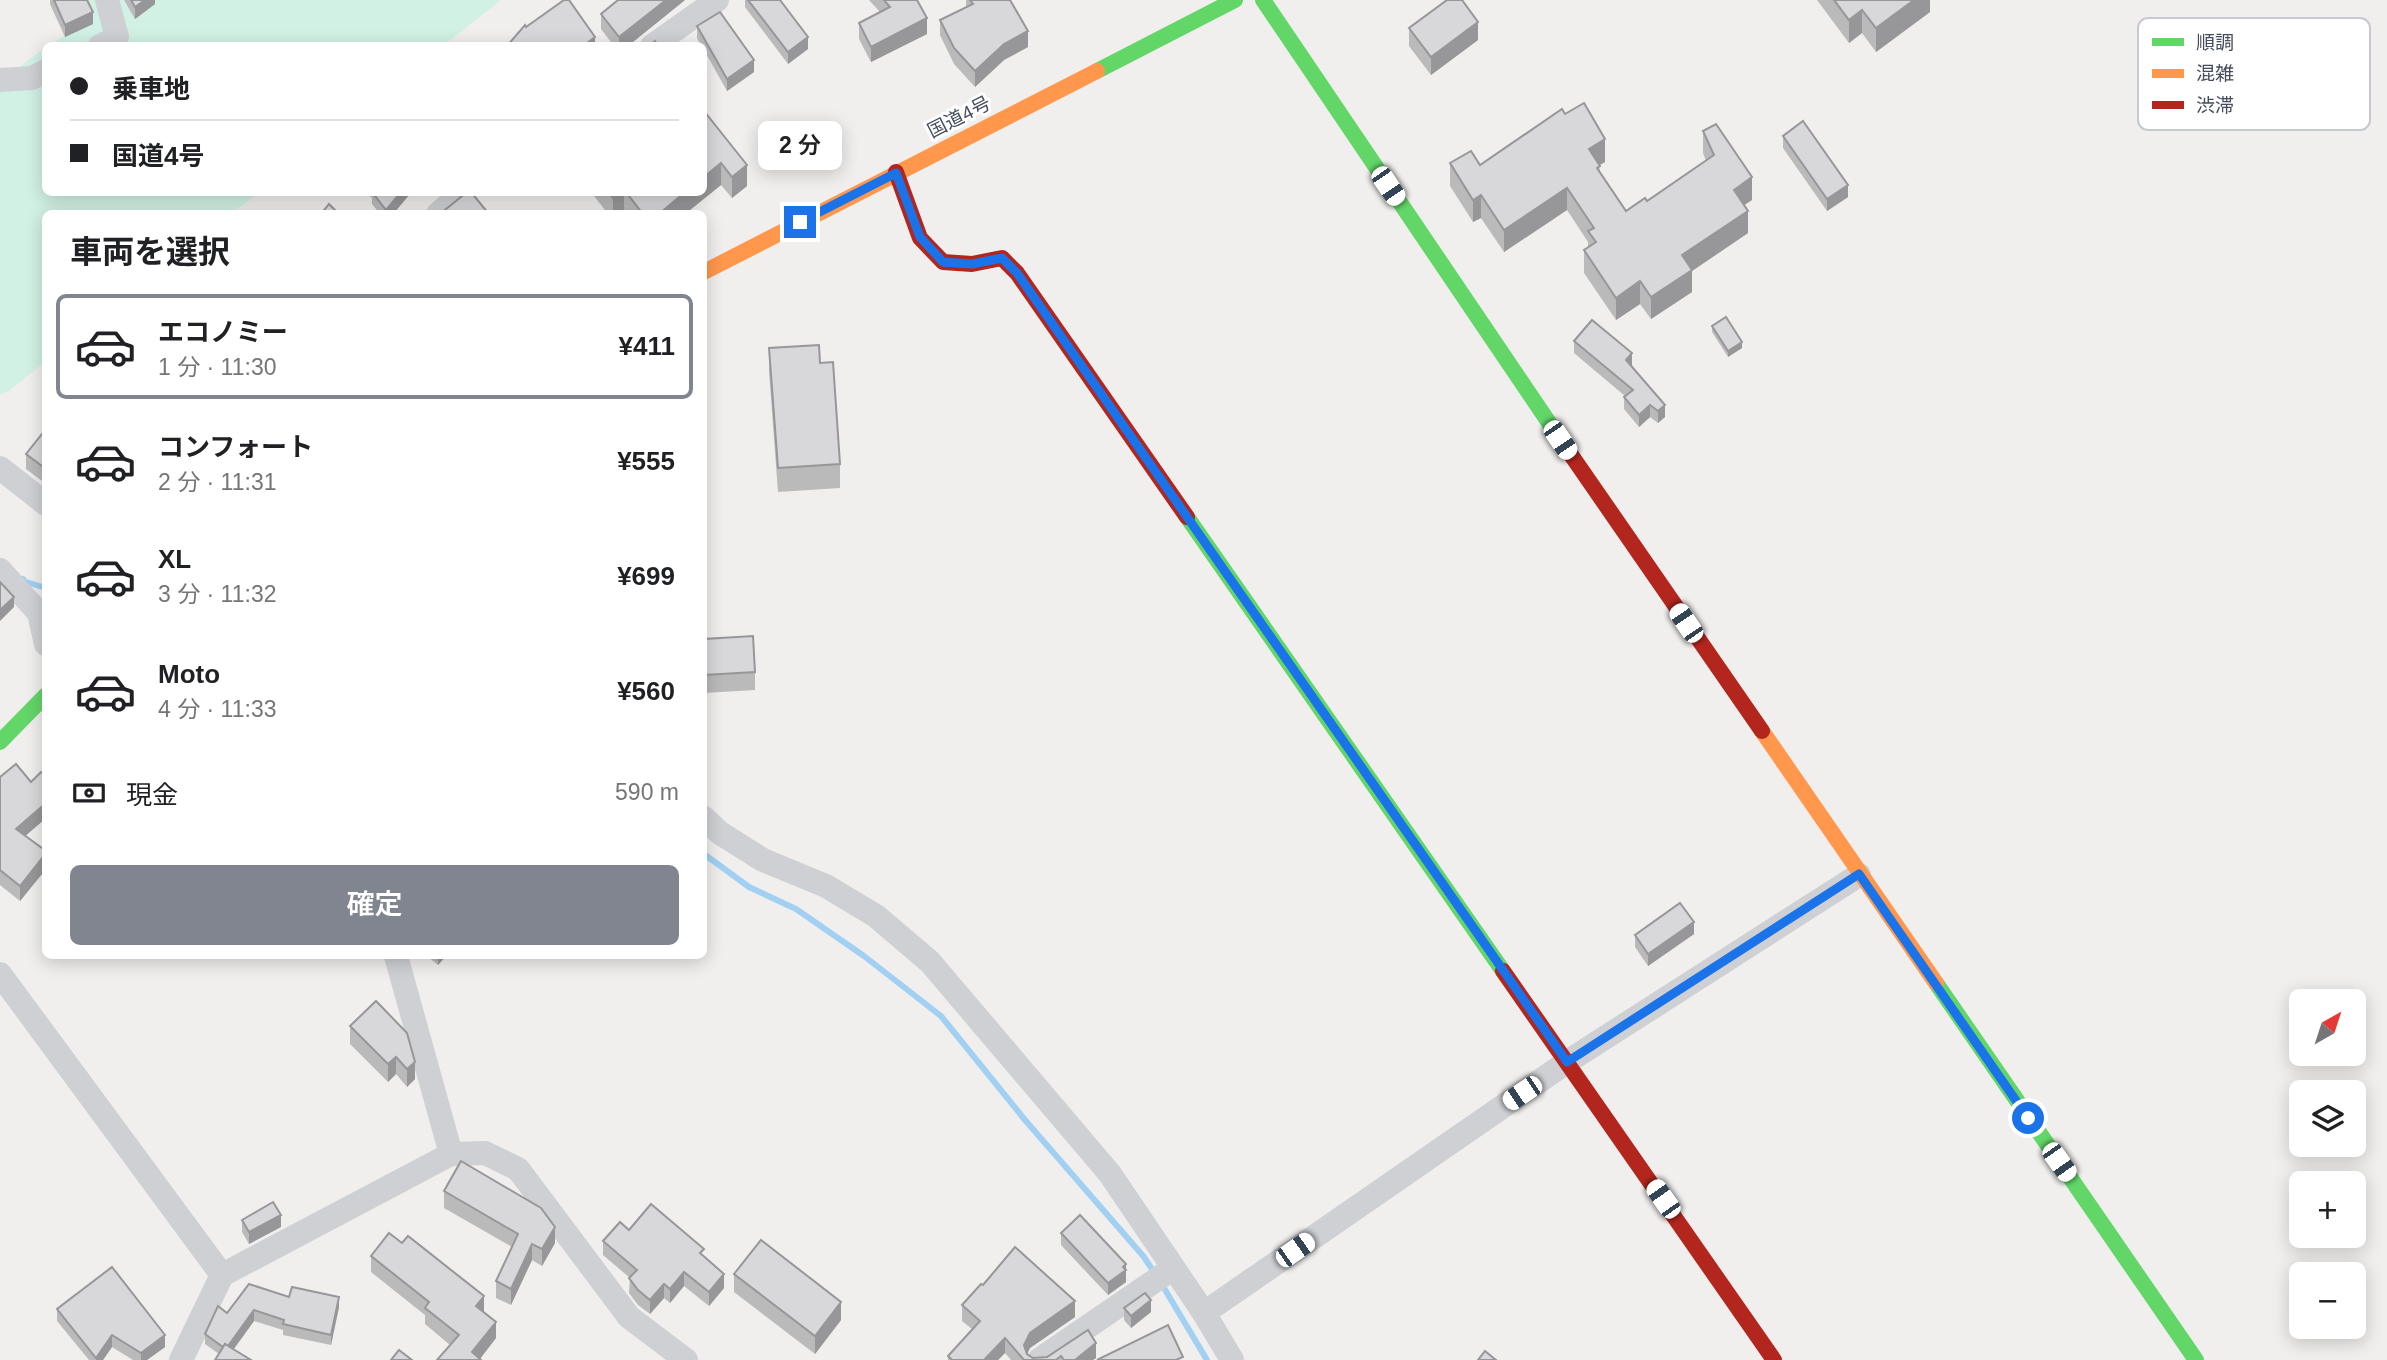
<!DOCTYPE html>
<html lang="ja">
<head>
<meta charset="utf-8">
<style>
	:root { --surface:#fff; --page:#f6f6f6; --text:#202124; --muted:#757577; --line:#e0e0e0; --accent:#808590 }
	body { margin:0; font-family:Helvetica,"Noto Sans JP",sans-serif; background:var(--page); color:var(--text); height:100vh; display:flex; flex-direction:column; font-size:26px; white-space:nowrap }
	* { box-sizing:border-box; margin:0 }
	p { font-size:23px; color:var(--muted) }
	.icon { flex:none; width:38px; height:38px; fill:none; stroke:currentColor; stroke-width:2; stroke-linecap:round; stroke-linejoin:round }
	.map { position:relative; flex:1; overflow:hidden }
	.sheet { position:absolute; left:42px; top:210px; width:665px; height:749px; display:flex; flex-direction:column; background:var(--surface); border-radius:10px; box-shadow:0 4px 18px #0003 }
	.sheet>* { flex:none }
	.top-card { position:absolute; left:42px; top:42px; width:665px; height:154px; border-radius:10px; box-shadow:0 4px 18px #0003; display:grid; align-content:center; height:154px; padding:0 28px; background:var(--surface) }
	.needle { width:46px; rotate:39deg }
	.fabs { position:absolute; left:2289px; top:989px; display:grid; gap:14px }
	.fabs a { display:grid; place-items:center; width:77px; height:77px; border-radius:10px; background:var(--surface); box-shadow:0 4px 18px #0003; font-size:35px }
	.end { position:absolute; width:32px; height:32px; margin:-16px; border:9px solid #1a73e8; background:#fff; box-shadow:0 0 0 4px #fff }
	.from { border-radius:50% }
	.bubble { position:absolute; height:49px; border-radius:10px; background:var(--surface); box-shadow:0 4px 18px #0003; font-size:23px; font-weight:600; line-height:49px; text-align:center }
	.car { position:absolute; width:21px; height:42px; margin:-21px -10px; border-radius:9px; box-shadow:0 0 5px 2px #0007; background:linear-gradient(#fff 24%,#345 0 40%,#fff 0 76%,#345 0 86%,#fff 0) }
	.top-card b { display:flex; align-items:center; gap:24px; height:66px; font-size:26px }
	.top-card b+b { border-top:2px solid var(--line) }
	.top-card i { width:18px; height:18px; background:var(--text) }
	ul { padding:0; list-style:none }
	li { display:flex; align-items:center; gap:21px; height:105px; margin:0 14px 10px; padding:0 14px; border:4px solid transparent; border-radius:10px }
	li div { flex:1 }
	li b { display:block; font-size:26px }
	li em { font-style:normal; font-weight:600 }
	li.selected { border-color:var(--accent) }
	li>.icon { width:63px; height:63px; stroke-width:1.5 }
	h2 { padding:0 28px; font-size:32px; line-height:84px }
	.pay { display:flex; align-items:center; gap:18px; height:77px; padding:0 28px; font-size:26px }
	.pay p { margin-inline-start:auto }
	.primary-button { display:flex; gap:14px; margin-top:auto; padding:14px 28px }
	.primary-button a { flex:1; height:80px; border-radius:10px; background:var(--accent); color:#fff; font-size:28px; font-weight:600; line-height:80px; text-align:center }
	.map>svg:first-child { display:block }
	.green { fill:#d1f1e4 }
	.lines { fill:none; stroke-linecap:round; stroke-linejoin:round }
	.stream { stroke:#a2d0f2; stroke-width:6 }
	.street { stroke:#cfd0d4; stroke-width:24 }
	.fast { stroke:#63d668; stroke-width:16 }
	.slow { stroke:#ff974d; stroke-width:16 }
	.jam { stroke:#b3261e; stroke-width:16 }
	.wall { fill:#bababb }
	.shaded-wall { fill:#979799 }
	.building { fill:#d8d8da; stroke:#979799; stroke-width:2 }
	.route { stroke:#1a73e8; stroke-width:9 }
	.labels { text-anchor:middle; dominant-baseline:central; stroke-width:6; stroke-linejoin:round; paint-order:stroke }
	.street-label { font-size:19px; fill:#444c5d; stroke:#fff }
	.key { fill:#fff; stroke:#c7c9ce; stroke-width:2 }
	.key-label { font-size:19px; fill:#444c5d }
</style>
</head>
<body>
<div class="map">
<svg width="2387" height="1360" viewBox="0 0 2387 1360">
	<rect width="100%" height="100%" fill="#f0efee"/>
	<g class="green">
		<polygon points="70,0 501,0 444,45 50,46 82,22"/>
		<polygon points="45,48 46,192 259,193 232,213 46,214 45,362 9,391 0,395 0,81"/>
	</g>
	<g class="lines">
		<g class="stream">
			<polyline points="23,579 26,582 46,588"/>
			<polyline points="704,854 749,887 796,909 864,956 941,1016 1025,1120 1144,1257 1155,1274"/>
			<polyline points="1161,1283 1207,1360"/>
		</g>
		<g class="street">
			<polyline points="100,46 117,37 107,0"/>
			<polyline points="652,46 717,0"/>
			<polyline points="0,80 32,78 46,71"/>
			<polyline points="438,214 463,192"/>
			<polyline points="0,468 46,504"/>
			<polyline points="0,570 39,613 46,644"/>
			<polyline points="704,818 720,833 763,860 826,886 876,916 930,962 1110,1174 1204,1313 1232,1360"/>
			<polyline points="396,956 451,1154"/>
			<polyline points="0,974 222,1275"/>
			<polyline points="1204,1313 1567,1062 1859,875"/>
			<polyline points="181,1360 222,1275 451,1154 485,1153 518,1169 629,1317 686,1360"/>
			<polyline points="1039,1360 1172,1269"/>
		</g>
		<g class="fast">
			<polyline points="1263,0 1558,436"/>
			<polyline points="1097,71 1235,0"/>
			<polyline points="1187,517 1503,971"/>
			<polyline points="0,742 46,695"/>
			<polyline points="1936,983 2196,1360"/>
		</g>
		<g class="slow">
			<polyline points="704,272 1097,71"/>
			<polyline points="1762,731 1936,983"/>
		</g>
		<g class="jam">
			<polyline points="896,172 920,238 943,262 972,264 1002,258 1017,273 1187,517"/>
			<polyline points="1558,436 1762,731"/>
			<polyline points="1503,971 1774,1360"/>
		</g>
	</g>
	<g class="wall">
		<polygon points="50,0 87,0 93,24 65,37 50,4"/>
		<polygon points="124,0 155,0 155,4 135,19"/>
		<polygon points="685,0 628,46 614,46 601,29 601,14"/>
		<polygon points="745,0 780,0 808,49 788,64 745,7"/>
		<polygon points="869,0 917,0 927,34 871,62 859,39 859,23 880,12"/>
		<polygon points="966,0 1010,0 1028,47 1004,60 975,87 954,64 940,35 940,20 966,7"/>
		<polygon points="1817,0 1930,0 1930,12 1876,52 1862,33 1849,43"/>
		<polygon points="697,26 754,72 727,91 704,50 704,46 701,46 697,38"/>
		<polygon points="1409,28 1478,40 1431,75 1409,46"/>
		<polygon points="704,111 747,186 732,198 721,185 685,214 626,214 624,211 620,214 608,214 591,192 704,192"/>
		<polygon points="1703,131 1752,200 1744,205 1748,233 1692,271 1692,292 1651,319 1640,304 1616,320 1584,273 1584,250 1588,247 1588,242 1567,210 1504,252 1481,218 1473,222 1450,186 1450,163 1480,165 1605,162 1599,165 1600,172 1626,211 1647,201 1706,161 1703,153"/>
		<polygon points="1783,136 1848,197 1827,211 1783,148"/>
		<polygon points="366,192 410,192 410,194 393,214 380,214 372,204 372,198"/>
		<polygon points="1712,326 1742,348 1728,357 1712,332"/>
		<polygon points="1574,341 1632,365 1665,417 1658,423 1650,417 1639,427 1624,409 1624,397 1625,396 1574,353"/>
		<polygon points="769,348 820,363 840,464 840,488 778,492 769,371"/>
		<polygon points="46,436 46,484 26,469 26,454"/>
		<polygon points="704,639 755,672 755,690 704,693"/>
		<polygon points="0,777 46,818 25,836 46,851 46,869 20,901 0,885"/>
		<polygon points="1694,934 1648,966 1635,947 1635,935"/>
		<polygon points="427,956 446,956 438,965"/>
		<polygon points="376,1001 415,1079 407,1087 396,1074 388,1082 350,1044 350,1026"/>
		<polygon points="444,1191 555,1243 542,1266 532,1260 511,1305 496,1298 496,1281 512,1247 444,1208"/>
		<polygon points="242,1220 281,1227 249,1244 242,1232"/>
		<polygon points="629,1230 704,1256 724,1288 709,1306 684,1286 670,1303 664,1298 650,1314 638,1305 629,1293 630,1278 603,1255 603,1241"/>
		<polygon points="1061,1233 1126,1276 1126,1282 1108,1295 1061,1245"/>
		<polygon points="371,1256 484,1313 496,1338 480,1359 450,1345 425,1324 425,1315 371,1272"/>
		<polygon points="734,1274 841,1320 815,1354 734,1292"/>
		<polygon points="983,1285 1075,1317 1030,1348 1027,1354 1033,1358 1047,1357 1088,1330 1096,1358 1093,1360 1011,1360 1005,1353 998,1360 948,1360 948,1356 972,1329 962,1321 962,1305"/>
		<polygon points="289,1297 339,1307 331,1345 283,1335 283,1330 254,1321 233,1349 219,1354 205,1344 205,1334 227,1313"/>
		<polygon points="1124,1308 1151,1312 1131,1328 1124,1320"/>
		<polygon points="57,1309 165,1347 147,1360 133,1360 112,1347 103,1360 89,1360 57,1321"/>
	</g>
	<g class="shaded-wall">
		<polygon points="145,0 155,0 155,4 135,19 135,7"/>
		<polygon points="666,0 685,0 628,46 619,46 619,37"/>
		<polygon points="1914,0 1930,0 1930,12 1876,52 1876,28"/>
		<polygon points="1862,10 1862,33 1849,43 1849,20"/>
		<polygon points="93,12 93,24 65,37 65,25"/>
		<polygon points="927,18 927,34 871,62 871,47"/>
		<polygon points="1478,22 1478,40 1431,75 1431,57"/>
		<polygon points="1028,31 1028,47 1004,60 975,87 975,71 1004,44"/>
		<polygon points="595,37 595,46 583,46"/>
		<polygon points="808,37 808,49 788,64 788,52"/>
		<polygon points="754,60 754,72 727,91 727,79"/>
		<polygon points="1605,139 1605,162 1589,171 1589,149"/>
		<polygon points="721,163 721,185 685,214 659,214 685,192 704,192 704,177"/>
		<polygon points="747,165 747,186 732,198 732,177"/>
		<polygon points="1752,177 1752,200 1734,212 1734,190"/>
		<polygon points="1848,185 1848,197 1827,211 1827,199"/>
		<polygon points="1567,188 1567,210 1504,252 1504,230"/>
		<polygon points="401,192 410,192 410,194 393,214 386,214 386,210"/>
		<polygon points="620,192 624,192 624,211 620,214 613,214 613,198"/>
		<polygon points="1481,195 1481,218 1473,222 1473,200"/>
		<polygon points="1748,211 1748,233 1692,271 1692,292 1651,319 1651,297 1682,255"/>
		<polygon points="1640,281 1640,304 1616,320 1616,298"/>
		<polygon points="1742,342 1742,348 1728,357 1728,351"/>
		<polygon points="1632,353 1632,365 1626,372 1626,360"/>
		<polygon points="1650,405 1650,417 1639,427 1639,415"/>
		<polygon points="1665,405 1665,417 1658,423 1658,411"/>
		<polygon points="14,597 14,607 0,621 0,610"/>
		<polygon points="46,803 46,818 16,844 16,829"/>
		<polygon points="46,853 46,869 20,901 20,886"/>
		<polygon points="1694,922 1694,934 1648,966 1648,954"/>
		<polygon points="438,956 446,956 438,965"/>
		<polygon points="396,1057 396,1074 388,1082 388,1064"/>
		<polygon points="415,1062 415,1079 407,1087 407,1069"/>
		<polygon points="281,1215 281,1227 249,1244 249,1232"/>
		<polygon points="555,1227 555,1243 542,1266 542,1249"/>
		<polygon points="532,1244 532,1260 511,1305 511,1289"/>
		<polygon points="1126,1264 1126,1282 1108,1295 1108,1283"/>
		<polygon points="684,1272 684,1286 670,1303 670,1289"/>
		<polygon points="724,1274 724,1288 709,1306 709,1292"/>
		<polygon points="664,1284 664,1298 650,1314 650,1300"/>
		<polygon points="484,1296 484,1313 476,1306"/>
		<polygon points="339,1297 339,1307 331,1345 331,1335"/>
		<polygon points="1151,1300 1151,1312 1131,1328 1131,1316"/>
		<polygon points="1075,1301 1075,1317 1030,1348 1024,1360 1024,1345 1030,1333"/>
		<polygon points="841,1302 841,1320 815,1354 815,1336"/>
		<polygon points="254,1310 254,1321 226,1360 226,1349"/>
		<polygon points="496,1322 496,1338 479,1360 472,1352"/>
		<polygon points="112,1335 112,1347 103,1360 96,1360 96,1358"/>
		<polygon points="165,1335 165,1347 147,1360 141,1360 141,1353"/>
		<polygon points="1005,1338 1005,1353 998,1360 984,1360"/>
		<polygon points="1096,1343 1096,1358 1093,1360 1075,1360"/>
	</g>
	<g class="building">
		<polygon points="54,0 87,0 93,12 65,25"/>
		<polygon points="131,0 145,0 135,7"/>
		<polygon points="564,0 569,0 595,37 583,46 507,46 525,25 526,27"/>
		<polygon points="618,0 666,0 619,37 601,14"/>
		<polygon points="748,0 780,0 808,37 788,52"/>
		<polygon points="884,0 917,0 927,18 871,47 859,23 890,7"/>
		<polygon points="970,0 1010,0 1028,31 1004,44 975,71 954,48 940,20 973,4"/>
		<polygon points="1447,0 1462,0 1478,22 1431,57 1409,28"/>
		<polygon points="1834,0 1914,0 1876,28 1862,10 1849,20"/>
		<polygon points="720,12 754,60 727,79 697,26"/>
		<polygon points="655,41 658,46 649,46"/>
		<polygon points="1584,103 1605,139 1589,149 1600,166 1597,168 1626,211 1645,198 1647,201 1714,155 1703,131 1716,124 1752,177 1734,190 1748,211 1682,255 1692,270 1651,297 1640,281 1616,298 1584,250 1596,242 1588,231 1594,228 1567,188 1504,230 1481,195 1473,200 1450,163 1471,151 1480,165 1562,109 1565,114"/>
		<polygon points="704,111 747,165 732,177 721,163 704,177"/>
		<polygon points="1803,121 1848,185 1827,199 1783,136"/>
		<polygon points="372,192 401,192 386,210"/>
		<polygon points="467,192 471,192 489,214 440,214"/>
		<polygon points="609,192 620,192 613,198"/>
		<polygon points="626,192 685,192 659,214 643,214"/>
		<polygon points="329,204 339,214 321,214"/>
		<polygon points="1726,317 1742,342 1728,351 1712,326"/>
		<polygon points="1592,320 1632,353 1626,360 1665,405 1658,411 1650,405 1639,415 1624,397 1633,390 1574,341"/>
		<polygon points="819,345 820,363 833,362 840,464 778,468 769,348"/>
		<polygon points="42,434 46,436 46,469 26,454"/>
		<polygon points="0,582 14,597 0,610"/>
		<polygon points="753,636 755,672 704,675 704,639"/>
		<polygon points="16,764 31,782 41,772 46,776 46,803 16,829 46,851 46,853 20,886 0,870 0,777"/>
		<polygon points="1680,903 1694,922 1648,954 1635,935"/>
		<polygon points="376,1001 407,1033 415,1062 407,1069 396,1057 388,1064 350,1026"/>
		<polygon points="461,1161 541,1208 555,1227 542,1249 532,1244 511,1289 496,1281 518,1234 444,1191"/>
		<polygon points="273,1202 281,1215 249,1232 242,1220"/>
		<polygon points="651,1204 704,1249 700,1253 724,1274 709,1292 684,1272 670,1289 664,1284 650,1300 638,1290 629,1278 637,1270 603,1241 620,1222 629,1230"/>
		<polygon points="1080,1215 1126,1264 1123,1267 1126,1270 1108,1283 1061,1233"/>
		<polygon points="389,1233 402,1243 408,1236 484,1296 476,1306 496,1322 472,1352 481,1360 437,1360 459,1335 425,1308 429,1302 371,1256"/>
		<polygon points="761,1240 841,1302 815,1336 734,1274"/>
		<polygon points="1015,1247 1075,1301 1030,1333 1024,1345 1027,1354 1033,1358 1047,1357 1088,1330 1096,1343 1075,1360 1064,1360 1061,1356 1056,1360 1024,1360 1005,1338 984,1360 952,1360 948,1356 980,1321 962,1305 981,1284 983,1285"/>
		<polygon points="112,1267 165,1335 141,1353 112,1335 96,1358 57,1309"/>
		<polygon points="249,1284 289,1297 292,1287 339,1297 331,1335 283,1324 284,1320 254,1310 228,1346 225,1344 223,1347 205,1334 218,1306 227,1313"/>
		<polygon points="1145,1293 1151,1300 1131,1316 1124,1308"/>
		<polygon points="1168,1325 1183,1357 1176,1360 1097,1360"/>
		<polygon points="225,1344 251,1360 215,1360"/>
		<polygon points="399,1350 412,1360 391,1360"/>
		<polygon points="1485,1351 1496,1360 1478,1360"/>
	</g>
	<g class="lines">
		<polyline class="route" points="800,222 896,173 920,237 943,262 972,264 1002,258 1017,273 1567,1062 1859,874 2028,1118"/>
	</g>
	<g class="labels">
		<g class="street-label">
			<text transform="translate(959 117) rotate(-27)">国道4号</text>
		</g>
	</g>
	<rect x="2138" y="18" width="232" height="112" rx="10" class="key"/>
	<rect x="2152" y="38" width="32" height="8" fill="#63d668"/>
	<rect x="2152" y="69" width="32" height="9" fill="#ff974d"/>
	<rect x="2152" y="101" width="32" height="8" fill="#b3261e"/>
	<g class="key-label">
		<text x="2196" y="49">順調</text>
		<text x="2196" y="80">混雑</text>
		<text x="2196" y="112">渋滞</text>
	</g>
</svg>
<div class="fabs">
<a><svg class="needle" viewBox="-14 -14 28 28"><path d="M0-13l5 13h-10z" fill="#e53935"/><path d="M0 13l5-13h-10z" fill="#757577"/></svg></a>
<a><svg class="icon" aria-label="layers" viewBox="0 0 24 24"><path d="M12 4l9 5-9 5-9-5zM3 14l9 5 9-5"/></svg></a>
<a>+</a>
<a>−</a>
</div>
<i class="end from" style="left:2028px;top:1118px"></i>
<i class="end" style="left:800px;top:222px"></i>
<div class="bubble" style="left:758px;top:121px;width:84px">2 分</div>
<i class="car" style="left:1388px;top:186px;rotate:146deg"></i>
<i class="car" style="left:1560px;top:440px;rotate:146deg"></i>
<i class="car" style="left:1686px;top:623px;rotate:326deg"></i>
<i class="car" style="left:1522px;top:1093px;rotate:236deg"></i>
<i class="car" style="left:2059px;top:1162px;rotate:145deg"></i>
<i class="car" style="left:1663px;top:1199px;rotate:325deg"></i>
<i class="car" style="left:1295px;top:1250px;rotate:55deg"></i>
<div class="top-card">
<b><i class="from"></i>乗車地</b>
<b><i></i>国道4号</b>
</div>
<section class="sheet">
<h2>車両を選択</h2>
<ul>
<li class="selected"><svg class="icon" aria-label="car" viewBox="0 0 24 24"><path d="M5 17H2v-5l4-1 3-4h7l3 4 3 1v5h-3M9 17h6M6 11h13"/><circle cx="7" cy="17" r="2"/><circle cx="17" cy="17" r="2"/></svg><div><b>エコノミー</b><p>1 分 · 11:30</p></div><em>¥411</em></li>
<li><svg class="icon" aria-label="car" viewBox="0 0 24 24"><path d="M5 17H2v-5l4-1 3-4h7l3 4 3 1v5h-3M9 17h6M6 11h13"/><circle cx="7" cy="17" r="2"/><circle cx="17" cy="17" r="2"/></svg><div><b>コンフォート</b><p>2 分 · 11:31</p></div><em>¥555</em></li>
<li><svg class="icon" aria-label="car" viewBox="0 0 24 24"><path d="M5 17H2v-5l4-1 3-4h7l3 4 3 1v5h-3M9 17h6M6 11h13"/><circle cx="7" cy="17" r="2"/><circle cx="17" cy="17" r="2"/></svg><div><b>XL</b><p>3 分 · 11:32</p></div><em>¥699</em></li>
<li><svg class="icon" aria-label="car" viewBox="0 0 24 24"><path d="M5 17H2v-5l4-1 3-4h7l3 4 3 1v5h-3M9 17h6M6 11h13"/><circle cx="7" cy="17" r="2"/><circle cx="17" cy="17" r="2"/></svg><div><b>Moto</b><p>4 分 · 11:33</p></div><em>¥560</em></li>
</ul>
<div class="pay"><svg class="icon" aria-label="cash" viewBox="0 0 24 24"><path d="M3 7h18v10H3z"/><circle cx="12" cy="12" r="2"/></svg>現金<p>590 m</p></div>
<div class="primary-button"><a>確定</a></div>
</section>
</div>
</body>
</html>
